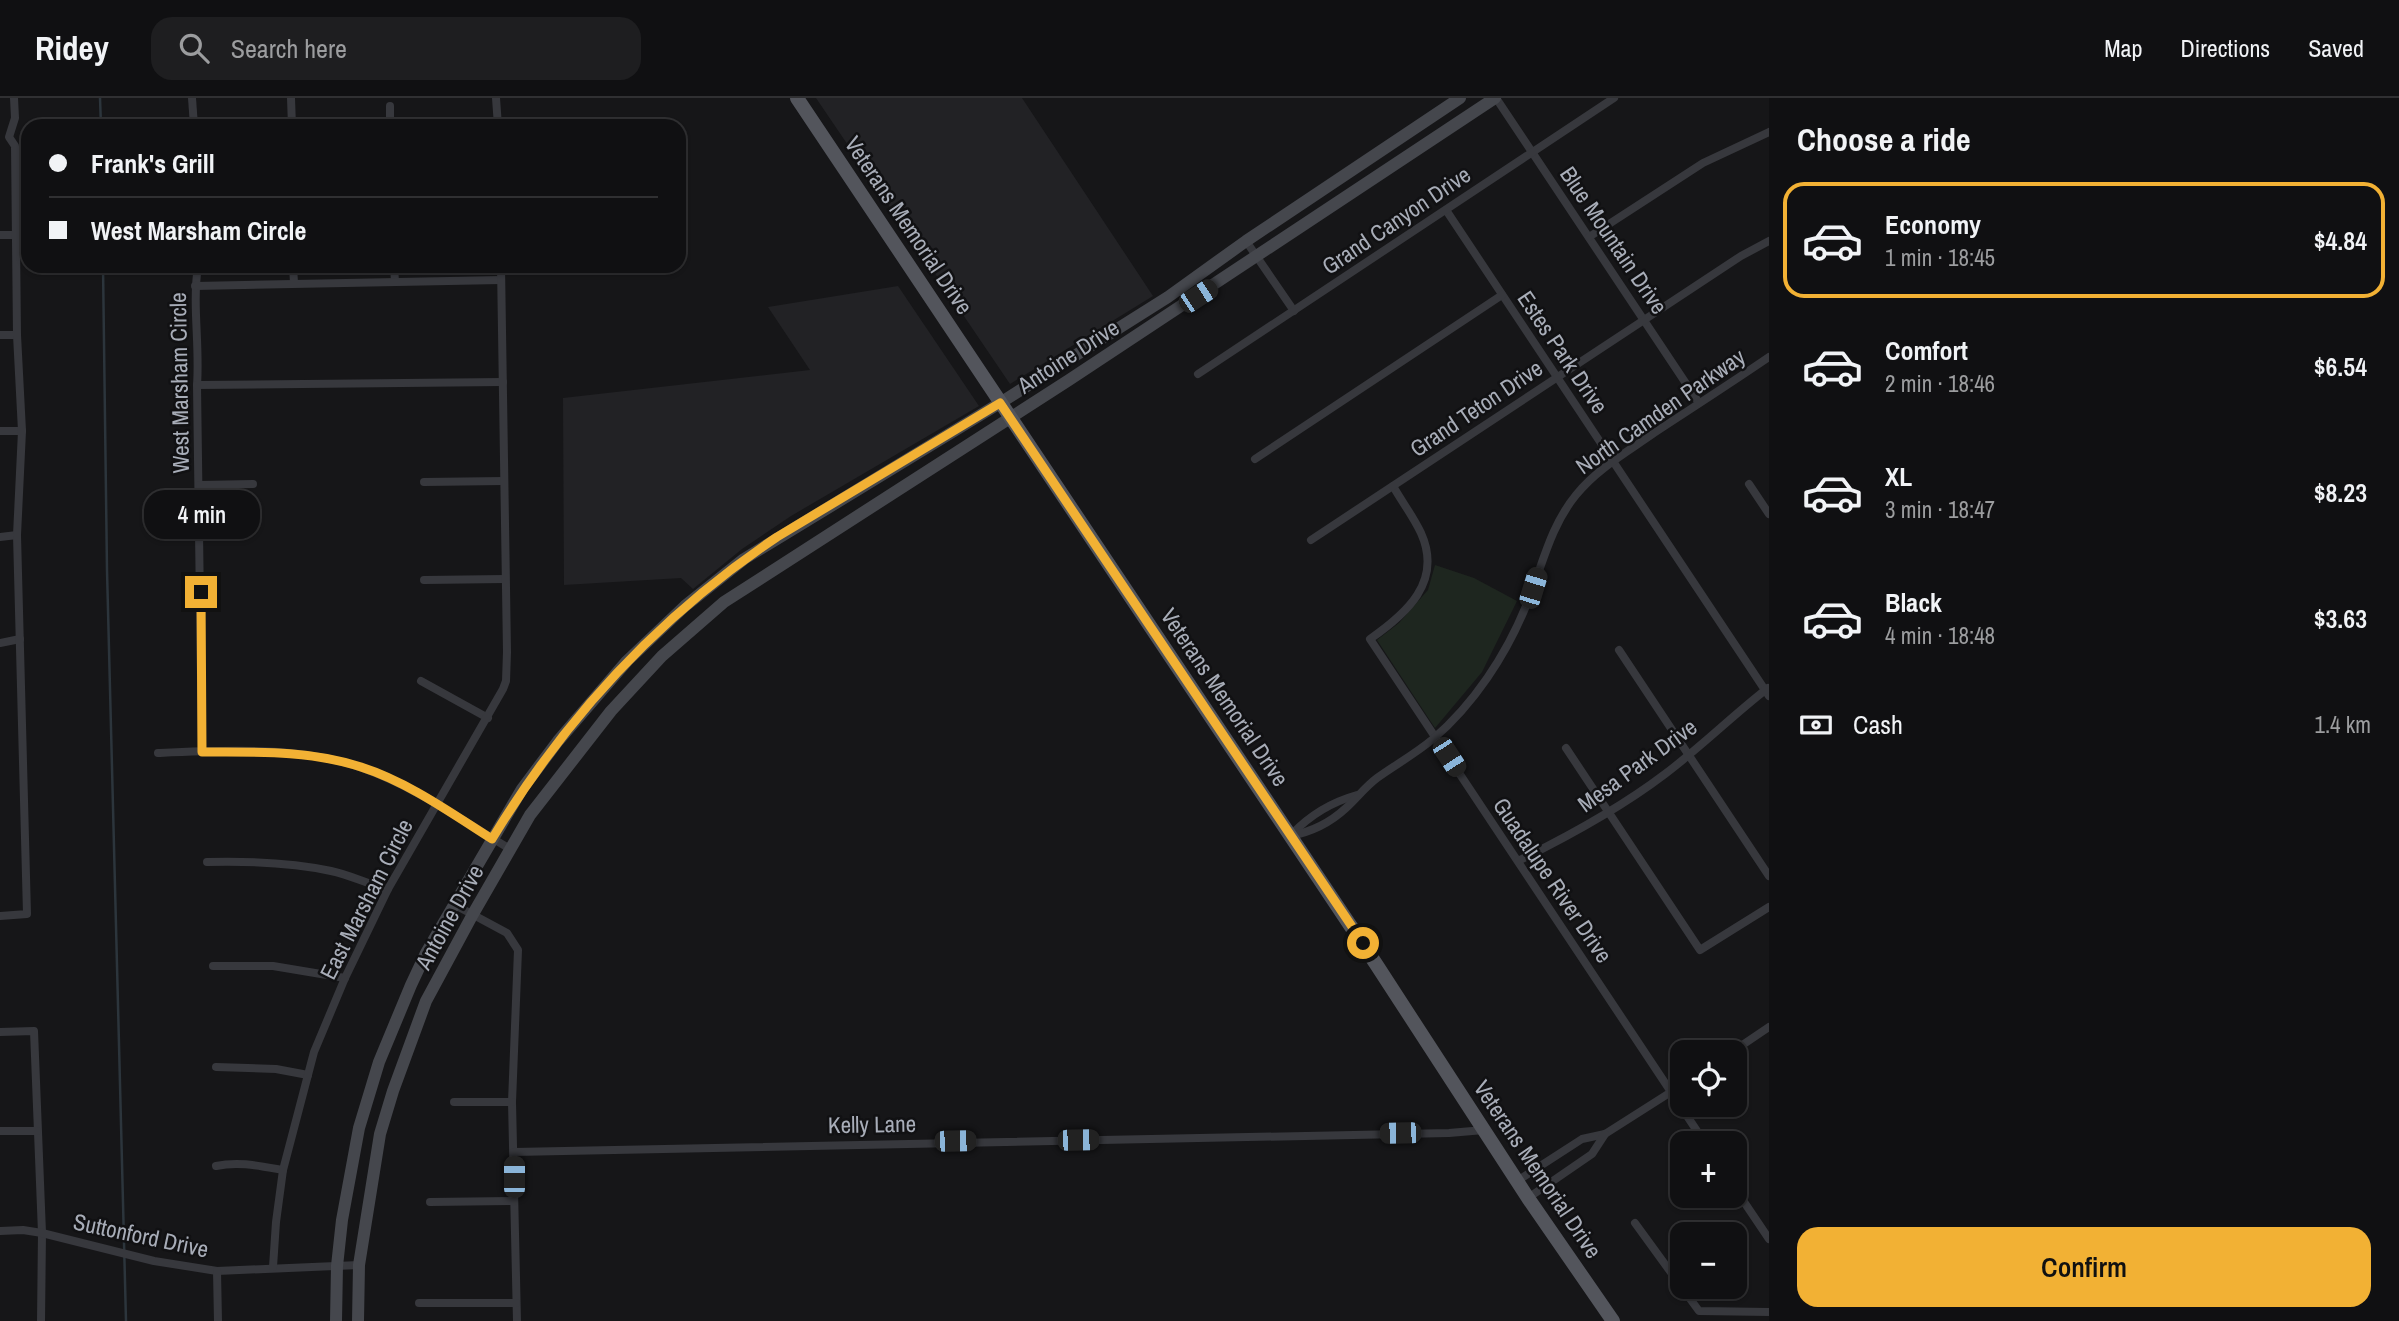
<!DOCTYPE html>
<html lang="en">
<head>
<meta charset="utf-8">
<style>
	:root { --surface:#101012; --page:#1e1e20; --text:#f1f3f6; --muted:#9c9d9f; --line:#303032; --accent:#f2b134 }
	body { margin:0; font-family:"Archivo Narrow",sans-serif; background:var(--page); color:var(--text); height:100vh; display:flex; flex-direction:column; font-size:26px; white-space:nowrap }
	* { box-sizing:border-box; margin:0 }
	p { font-size:23px; color:var(--muted) }
	.icon { flex:none; width:38px; height:38px; fill:none; stroke:currentColor; stroke-width:2; stroke-linecap:round; stroke-linejoin:round }
	.map { position:relative; flex:1; overflow:hidden }
	.details { display:flex; flex-direction:column; background:var(--surface); width:630px }
	.details>* { flex:none }
	.top-card { position:absolute; left:21px; top:21px; width:665px; height:154px; border-radius:21px; box-shadow:0 2px 5px #0004,0 0 0 2px var(--line); display:grid; align-content:center; height:154px; padding:0 28px; background:var(--surface) }
	.buttons { position:absolute; left:1670px; top:942px; display:grid; gap:14px }
	.buttons a { display:grid; place-items:center; width:77px; height:77px; border-radius:14px; background:var(--surface); box-shadow:0 2px 5px #0004,0 0 0 2px var(--line); font-size:35px }
	.end { position:absolute; width:32px; height:32px; margin:-16px; border:9px solid #f2b134; background:#111; box-shadow:0 0 0 4px #111 }
	.from { border-radius:50% }
	.bubble { position:absolute; height:49px; border-radius:21px; background:var(--surface); box-shadow:0 2px 5px #0004,0 0 0 2px var(--line); font-size:23px; font-weight:600; line-height:49px; text-align:center }
	.car { position:absolute; width:21px; height:42px; margin:-21px -10px; border-radius:9px; box-shadow:0 0 5px 2px #0007; background:linear-gradient(#222 24%,#8ab4d8 0 40%,#222 0 76%,#8ab4d8 0 86%,#222 0) }
	.top-card b { display:flex; align-items:center; gap:24px; height:66px; font-size:26px }
	.top-card b+b { border-top:2px solid var(--line) }
	.top-card i { width:18px; height:18px; background:var(--text) }
	ul { padding:0; list-style:none }
	li { display:flex; align-items:center; gap:21px; height:116px; margin:0 14px 10px; padding:0 14px; border:4px solid transparent; border-radius:21px }
	li div { flex:1 }
	li b { display:block; font-size:26px }
	li em { font-style:normal; font-weight:600 }
	li.current { border-color:var(--accent) }
	li>.icon { width:63px; height:63px; stroke-width:1.5 }
	h2 { padding:0 28px; font-size:32px; line-height:84px }
	.pay { display:flex; align-items:center; gap:18px; height:77px; padding:0 28px; font-size:26px }
	.pay p { margin-inline-start:auto }
	.action { display:flex; gap:14px; margin-top:auto; padding:14px 28px }
	.action a { flex:1; height:80px; border-radius:21px; background:var(--accent); color:#111; font-size:28px; font-weight:600; line-height:80px; text-align:center }
	header { display:flex; align-items:center; gap:42px; box-sizing:border-box; height:98px; padding:0 35px; background:var(--surface); border-bottom:2px solid var(--line) }
	header strong { font-size:33px }
	nav { display:flex; gap:38px; margin-inline-start:auto; font-size:24px }
	.search { width:490px; height:63px; background:var(--page); display:flex; align-items:center; gap:18px; box-sizing:border-box; padding:0 24px; border-radius:21px; color:var(--muted); font-size:26px }
	main { display:flex; flex:1; min-height:0 }
	.map>svg:first-child { display:block }
	.built { fill:#222225 }
	.green { fill:#1e261f }
	.lines { fill:none; stroke-linecap:round; stroke-linejoin:round }
	.stream { stroke:#2c353c; stroke-width:2.5 }
	.street { stroke:#37383d; stroke-width:8 }
	.secondary { stroke:#45474d; stroke-width:12 }
	.primary { stroke:#53555c; stroke-width:14 }
	.route { stroke:#f2b134; stroke-width:9 }
	.labels { text-anchor:middle; dominant-baseline:central; stroke-width:5; stroke-linejoin:round; paint-order:stroke }
	.street-label { font-size:23px; fill:#a8adb8; stroke:#111113 }
</style>
</head>
<body>
<header>
<strong>Ridey</strong>
<div class="search"><svg class="icon" aria-label="search" viewBox="0 0 24 24"><circle cx="10" cy="10" r="6"/><path d="M15 15l6 6"/></svg>Search here</div>
<nav><a>Map</a><a>Directions</a><a>Saved</a></nav>
</header>
<main>
<div class="map">
<svg width="1769" height="1223" viewBox="0 0 1769 1223">
	<rect width="100%" height="100%" fill="#161618"/>
	<g class="built">
		<polygon points="816,0 1022,0 1153,198 1010,286"/>
		<polygon points="898,188 979,308 791,418 742,451 693,491 681,480 564,487 563,300 810,272 768,209"/>
	</g>
	<polygon class="green" points="1435,467 1474,480 1517,503 1482,574 1435,630 1377,542 1399,525 1428,492"/>
	<g class="lines">
		<g class="stream">
			<polyline points="100,0 101,28"/>
			<polyline points="103,168 107,472 126,1223"/>
		</g>
		<g class="street">
			<polyline points="192,0 194,28"/>
			<polyline points="291,0 292,28"/>
			<polyline points="496,0 498,28"/>
			<polyline points="1496,0 1699,305"/>
			<polyline points="390,8 390,28"/>
			<polyline points="1446,112 1769,598"/>
			<polyline points="0,137 16,137"/>
			<polyline points="1589,139 1703,65 1769,34"/>
			<polyline points="1246,143 1294,213"/>
			<path d="M198,168C192,207 200,247 197,287L202,654"/>
			<polyline points="293,168 294,185"/>
			<polyline points="394,168 395,184"/>
			<polyline points="195,188 501,182"/>
			<polyline points="0,237 17,237"/>
			<polyline points="1198,276 1614,0"/>
			<polyline points="197,287 503,284"/>
			<polyline points="0,333 22,333"/>
			<polyline points="1255,361 1502,197"/>
			<polyline points="424,384 504,383"/>
			<polyline points="1749,386 1769,416"/>
			<polyline points="200,387 253,386"/>
			<path d="M1393,388C1402,404 1413,418 1421,435C1443,484 1406,516 1370,541L1705,1045"/>
			<polyline points="0,439 17,437"/>
			<polyline points="1311,442 1741,158 1769,143"/>
			<polyline points="424,482 505,481"/>
			<polyline points="0,545 20,541"/>
			<polyline points="1619,552 1769,778"/>
			<polyline points="421,583 488,620"/>
			<polyline points="1566,650 1700,852 1769,809"/>
			<path d="M158,655C223,652 304,648 365,671C417,690 463,723 510,751"/>
			<path d="M1292,736C1310,717 1332,704 1357,697"/>
			<path d="M1290,738C1311,734 1331,724 1346,710C1357,700 1365,689 1377,680C1395,667 1415,656 1433,641C1474,606 1506,557 1526,508C1542,470 1549,430 1576,397C1597,371 1627,354 1654,335C1692,310 1731,285 1769,259"/>
			<path d="M1518,763C1569,738 1619,711 1665,676C1701,649 1732,618 1768,590"/>
			<path d="M207,764C249,763 290,764 331,773C351,777 369,787 388,791"/>
			<polyline points="455,807 507,835 518,852 512,1004 517,1223"/>
			<polyline points="0,818 27,816 17,437 22,333 17,237 15,48 9,39 15,20 14,0"/>
			<polyline points="213,868 273,868 345,880"/>
			<polyline points="0,934 34,933 42,1135 41,1223"/>
			<polyline points="1732,954 1769,929"/>
			<polyline points="216,969 276,971 308,977"/>
			<polyline points="454,1004 512,1004"/>
			<polyline points="0,1033 37,1033"/>
			<polyline points="514,1054 1449,1035 1484,1032"/>
			<path d="M216,1068C239,1063 260,1068 283,1072"/>
			<polyline points="1517,1083 1582,1041 1605,1036 1682,987"/>
			<polyline points="1734,1089 1769,1141"/>
			<polyline points="1528,1100 1592,1056 1605,1036"/>
			<polyline points="430,1104 514,1103"/>
			<polyline points="1635,1125 1699,1213 1769,1214"/>
			<polyline points="0,1133 23,1132 42,1135 154,1163 217,1173 359,1167"/>
			<polyline points="273,1169 276,1124 283,1072 314,954 345,880 388,791 503,591 506,583 507,554 501,168"/>
			<polyline points="217,1173 218,1223"/>
			<polyline points="419,1205 516,1205"/>
		</g>
		<g class="secondary">
			<polyline points="336,1223 337,1168 342,1122 359,1030 379,964 411,887 426,855 522,691 558,643 627,563 685,508 744,461 1000,305 1168,199 1246,143 1460,0"/>
			<polyline points="358,1223 359,1167 380,1036 393,993 426,903 473,816 530,717 611,613 662,558 724,504 1069,282 1495,0"/>
		</g>
		<polyline class="primary" points="797,0 1376,866 1528,1100 1613,1223"/>
	</g>
	<g class="lines">
		<path class="route" d="M201,494L202,654C256,654 310,652 361,669C408,684 451,715 492,741C565,620 659,518 777,439L1000,305L1363,845"/>
	</g>
	<g class="labels">
		<g class="street-label">
			<text transform="translate(1396 122) rotate(-34)">Grand Canyon Drive</text>
			<text transform="translate(909 127) rotate(56)">Veterans Memorial Drive</text>
			<text transform="translate(1614 142) rotate(56)">Blue Mountain Drive</text>
			<text transform="translate(1563 254) rotate(56)">Estes Park Drive</text>
			<text transform="translate(1068 258) rotate(-33)">Antoine Drive</text>
			<text transform="translate(179 285) rotate(-91)">West Marsham Circle</text>
			<text transform="translate(1476 310) rotate(-34)">Grand Teton Drive</text>
			<text transform="translate(1660 313) rotate(-35)">North Camden Parkway</text>
			<text transform="translate(1225 599) rotate(56)">Veterans Memorial Drive</text>
			<text transform="translate(1637 667) rotate(-36)">Mesa Park Drive</text>
			<text transform="translate(1553 782) rotate(56)">Guadalupe River Drive</text>
			<text transform="translate(366 801) rotate(-63)">East Marsham Circle</text>
			<text transform="translate(449 819) rotate(-61)">Antoine Drive</text>
			<text transform="translate(872 1026) rotate(-1)">Kelly Lane</text>
			<text transform="translate(1538 1071) rotate(56)">Veterans Memorial Drive</text>
			<text transform="translate(141 1137) rotate(12)">Suttonford Drive</text>
		</g>
	</g>
</svg>
<div class="buttons">
<a><svg class="icon" aria-label="locate" viewBox="0 0 24 24"><circle cx="12" cy="12" r="6"/><path d="M12 2v4M12 18v4M2 12h4M18 12h4"/></svg></a>
<a>+</a>
<a>−</a>
</div>
<i class="end from" style="left:1363px;top:845px"></i>
<i class="end" style="left:201px;top:494px"></i>
<div class="bubble" style="left:144px;top:392px;width:116px">4 min</div>
<i class="car" style="left:1198px;top:198px;rotate:57deg"></i>
<i class="car" style="left:1533px;top:490px;rotate:17deg"></i>
<i class="car" style="left:1449px;top:659px;rotate:147deg"></i>
<i class="car" style="left:1400px;top:1035px;rotate:269deg"></i>
<i class="car" style="left:1078px;top:1042px;rotate:89deg"></i>
<i class="car" style="left:955px;top:1043px;rotate:89deg"></i>
<i class="car" style="left:514px;top:1079px;rotate:0deg"></i>
<div class="top-card">
<b><i class="from"></i>Frank's Grill</b>
<b><i></i>West Marsham Circle</b>
</div>
</div>
<section class="details">
<h2>Choose a ride</h2>
<ul>
<li class="current"><svg class="icon" aria-label="car" viewBox="0 0 24 24"><path d="M5 17H2v-5l4-1 3-4h7l3 4 3 1v5h-3M9 17h6M6 11h13"/><circle cx="7" cy="17" r="2"/><circle cx="17" cy="17" r="2"/></svg><div><b>Economy</b><p>1 min · 18:45</p></div><em>$4.84</em></li>
<li><svg class="icon" aria-label="car" viewBox="0 0 24 24"><path d="M5 17H2v-5l4-1 3-4h7l3 4 3 1v5h-3M9 17h6M6 11h13"/><circle cx="7" cy="17" r="2"/><circle cx="17" cy="17" r="2"/></svg><div><b>Comfort</b><p>2 min · 18:46</p></div><em>$6.54</em></li>
<li><svg class="icon" aria-label="car" viewBox="0 0 24 24"><path d="M5 17H2v-5l4-1 3-4h7l3 4 3 1v5h-3M9 17h6M6 11h13"/><circle cx="7" cy="17" r="2"/><circle cx="17" cy="17" r="2"/></svg><div><b>XL</b><p>3 min · 18:47</p></div><em>$8.23</em></li>
<li><svg class="icon" aria-label="car" viewBox="0 0 24 24"><path d="M5 17H2v-5l4-1 3-4h7l3 4 3 1v5h-3M9 17h6M6 11h13"/><circle cx="7" cy="17" r="2"/><circle cx="17" cy="17" r="2"/></svg><div><b>Black</b><p>4 min · 18:48</p></div><em>$3.63</em></li>
</ul>
<div class="pay"><svg class="icon" aria-label="cash" viewBox="0 0 24 24"><path d="M3 7h18v10H3z"/><circle cx="12" cy="12" r="2"/></svg>Cash<p>1.4 km</p></div>
<div class="action"><a>Confirm</a></div>
</section>
</main>
</body>
</html>
